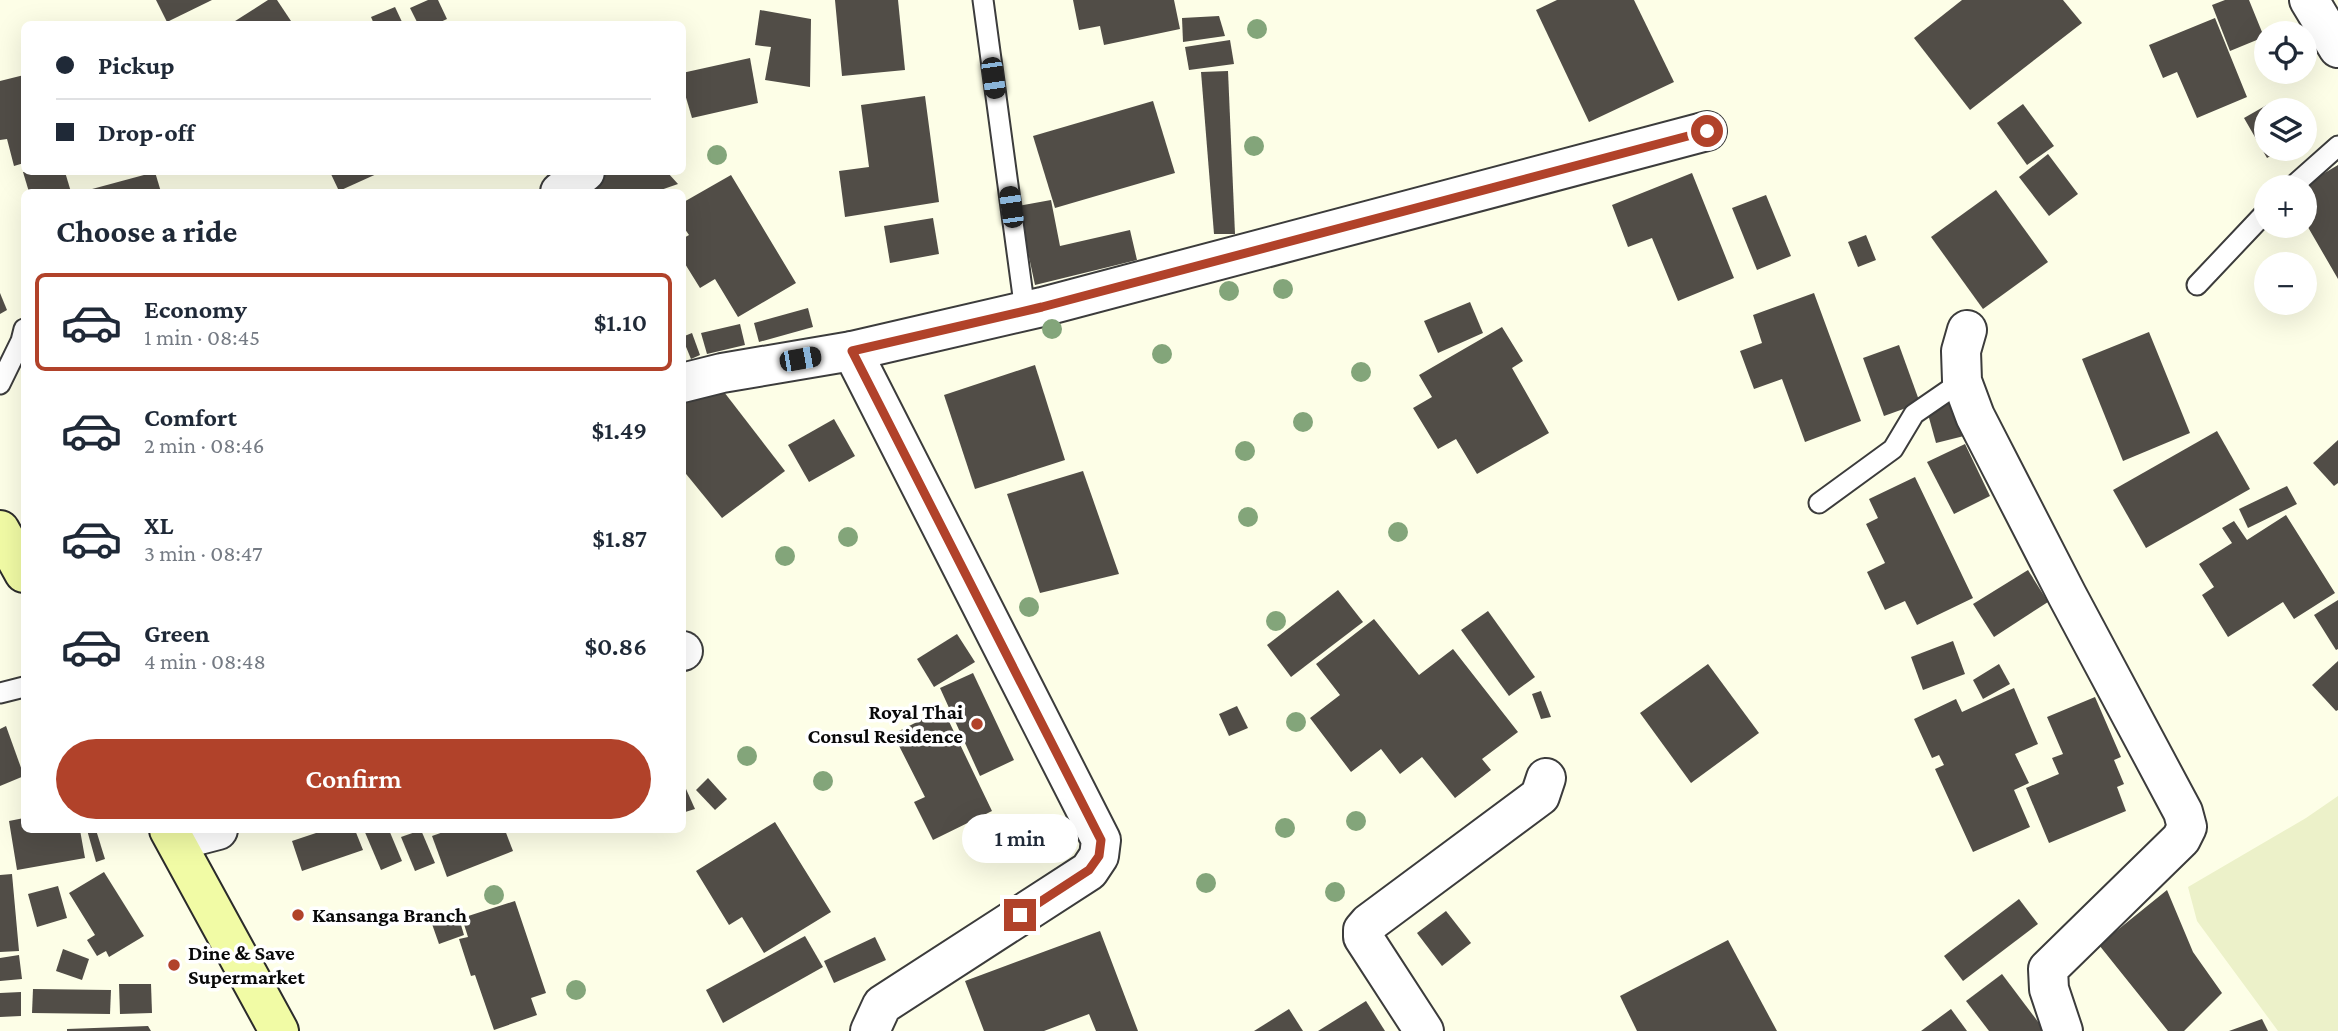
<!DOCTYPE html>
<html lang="en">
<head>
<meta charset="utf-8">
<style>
	:root { --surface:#fff; --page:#f6f6f7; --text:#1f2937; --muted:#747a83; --line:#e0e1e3; --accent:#b1422a }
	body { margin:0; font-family:"Crimson Pro",serif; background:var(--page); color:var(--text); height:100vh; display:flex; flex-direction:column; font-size:26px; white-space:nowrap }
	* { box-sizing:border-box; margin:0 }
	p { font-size:23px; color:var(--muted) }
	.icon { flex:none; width:38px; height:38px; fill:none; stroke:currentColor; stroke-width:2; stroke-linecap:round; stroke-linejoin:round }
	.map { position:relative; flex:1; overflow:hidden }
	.side { position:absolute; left:21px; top:189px; width:665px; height:644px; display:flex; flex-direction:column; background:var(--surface); border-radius:10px; box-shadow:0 7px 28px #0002 }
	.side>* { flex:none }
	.top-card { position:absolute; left:21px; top:21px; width:665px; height:154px; border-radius:10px; box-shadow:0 7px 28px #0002; display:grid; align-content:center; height:154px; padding:0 35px; background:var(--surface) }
	.tools { position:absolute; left:2254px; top:21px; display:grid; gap:14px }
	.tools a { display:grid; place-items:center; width:63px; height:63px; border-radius:50%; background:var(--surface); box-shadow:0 7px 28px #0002; font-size:35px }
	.end { position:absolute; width:32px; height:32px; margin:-16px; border:9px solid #b1422a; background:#fff; box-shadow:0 0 0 4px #fff }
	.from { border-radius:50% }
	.bubble { position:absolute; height:49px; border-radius:24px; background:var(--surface); box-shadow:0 7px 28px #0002; font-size:23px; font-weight:600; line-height:49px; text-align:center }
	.car { position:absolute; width:21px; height:42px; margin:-21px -10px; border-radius:9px; box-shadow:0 0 5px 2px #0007; background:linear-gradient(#222 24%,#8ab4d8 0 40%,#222 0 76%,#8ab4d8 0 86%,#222 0) }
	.top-card b { display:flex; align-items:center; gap:24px; height:66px; font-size:26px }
	.top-card b+b { border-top:2px solid var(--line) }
	.top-card i { width:18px; height:18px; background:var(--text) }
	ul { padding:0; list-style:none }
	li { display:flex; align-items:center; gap:21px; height:98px; margin:0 14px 10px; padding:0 21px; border:4px solid transparent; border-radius:10px }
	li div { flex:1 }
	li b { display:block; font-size:26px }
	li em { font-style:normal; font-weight:600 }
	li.current { border-color:var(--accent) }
	li>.icon { width:63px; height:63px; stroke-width:1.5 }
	h2 { padding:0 35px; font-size:32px; line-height:84px }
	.button { display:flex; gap:14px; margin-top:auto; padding:14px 35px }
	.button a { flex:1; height:80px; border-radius:42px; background:var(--accent); color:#fff; font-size:28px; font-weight:600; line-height:80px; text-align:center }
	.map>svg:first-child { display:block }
	.farmland { fill:#ecf1c9 }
	.building { fill:#514d47 }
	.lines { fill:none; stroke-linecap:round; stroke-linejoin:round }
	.service-casing { stroke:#3c3c3c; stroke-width:23 }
	.minor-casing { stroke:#3c3c3c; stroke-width:42 }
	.secondary-casing { stroke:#2b2b2b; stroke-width:42 }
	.service { stroke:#fff; stroke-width:19 }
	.minor { stroke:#fff; stroke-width:38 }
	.secondary { stroke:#f1fba5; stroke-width:38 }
	.tree { fill:#83a57a }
	.route { stroke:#b1422a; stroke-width:9 }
	.poi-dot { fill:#b1422a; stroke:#fff; stroke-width:2.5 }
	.labels { text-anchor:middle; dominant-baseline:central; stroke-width:7; stroke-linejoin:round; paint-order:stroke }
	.poi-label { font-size:21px; font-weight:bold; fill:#090909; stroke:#fff; text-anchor:start }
</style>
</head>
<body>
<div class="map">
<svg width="2338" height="1031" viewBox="0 0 2338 1031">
	<rect width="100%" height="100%" fill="#fdfee7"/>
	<polygon class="farmland" points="2338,796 2338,1031 2278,1031 2197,921 2188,887 2306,818"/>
	<g class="building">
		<polygon points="156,0 212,0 167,22"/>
		<polygon points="268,0 277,0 293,24 233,24 232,23"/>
		<polygon points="428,0 438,0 447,19 436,24 418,24 410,8"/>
		<polygon points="835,0 898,0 905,70 842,76"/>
		<polygon points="1073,0 1174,0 1180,29 1104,45 1100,26 1079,30"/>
		<polygon points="1557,0 1634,0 1674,82 1589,122 1536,10"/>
		<polygon points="1962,0 2063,0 2082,23 1970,110 1914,38"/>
		<polygon points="2225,0 2249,0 2264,37 2230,51 2212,5"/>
		<polygon points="395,7 403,24 374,24 371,17"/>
		<polygon points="760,10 811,19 810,87 765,80 771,47 755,45"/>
		<polygon points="1219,16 1225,36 1183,42 1182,18"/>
		<polygon points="2215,18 2247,97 2197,118 2177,72 2163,78 2149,45"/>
		<polygon points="1230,40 1234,64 1189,70 1185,47"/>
		<polygon points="750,58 758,103 692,118 682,84 682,73"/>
		<polygon points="1228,71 1235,234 1214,234 1201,72"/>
		<polygon points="24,75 24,163 14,166 7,139 0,140 0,81"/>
		<polygon points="925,96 939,202 845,217 839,171 869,167 861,105"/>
		<polygon points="1153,101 1175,173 1055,208 1033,136"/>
		<polygon points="2272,102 2277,110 2266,110 2266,149 2283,149 2267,158 2244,118"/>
		<polygon points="2023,104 2054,146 2027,165 1997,123"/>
		<polygon points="2048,154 2078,194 2049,216 2019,177"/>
		<polygon points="2338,165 2338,279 2305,222 2305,187 2301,187"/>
		<polygon points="23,172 65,172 71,192 29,192"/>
		<polygon points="155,172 161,192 81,192"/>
		<polygon points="330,172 381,172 339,191"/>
		<polygon points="597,172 669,172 668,173 678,184 655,192 573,192"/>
		<polygon points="1692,173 1734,278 1678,301 1652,238 1628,247 1612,205"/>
		<polygon points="731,175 796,283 738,317 715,279 700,288 682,259 682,239 689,235 682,225 682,203"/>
		<polygon points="1996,190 2048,262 1983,309 1931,237"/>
		<polygon points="1766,195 1791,256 1757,270 1732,208"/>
		<polygon points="1051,200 1060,246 1130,230 1137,260 1035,285 1018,206"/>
		<polygon points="933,218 939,254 890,263 884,226"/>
		<polygon points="1866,235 1876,260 1858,267 1848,242"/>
		<polygon points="0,293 7,310 0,314"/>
		<polygon points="1814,293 1861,421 1805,442 1782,379 1754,389 1740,351 1762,343 1753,315"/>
		<polygon points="1470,302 1483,333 1438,353 1424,321"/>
		<polygon points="808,308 813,327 759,342 754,323"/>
		<polygon points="740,324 745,345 707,354 701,333"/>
		<polygon points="1502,327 1523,361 1512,368 1549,433 1477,474 1456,439 1438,449 1413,408 1432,397 1419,375"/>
		<polygon points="2149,332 2190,433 2123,461 2082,359"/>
		<polygon points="692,333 700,355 691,359 682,337"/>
		<polygon points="1899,345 1920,403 1884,416 1863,358"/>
		<polygon points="1035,365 1065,460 975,489 944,395"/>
		<polygon points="714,379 785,471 722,518 682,469 682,404"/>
		<polygon points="1958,398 1968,435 1936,443 1926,407"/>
		<polygon points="834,419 855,456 809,482 788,445"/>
		<polygon points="2217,431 2250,489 2146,548 2113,490"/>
		<polygon points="2338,440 2338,483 2334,486 2313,463"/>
		<polygon points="1965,444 1990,496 1954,514 1927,462"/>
		<polygon points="1083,471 1119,574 1040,593 1007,494"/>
		<polygon points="1915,477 1973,598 1917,625 1905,601 1885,610 1867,572 1885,563 1866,524 1878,518 1869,499"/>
		<polygon points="2287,486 2297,504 2248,528 2239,509"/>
		<polygon points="2286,515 2335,593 2294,619 2283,602 2228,637 2202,595 2214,587 2199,564 2232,543 2222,528 2234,521 2247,540"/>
		<polygon points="2028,570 2048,602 1994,637 1973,604"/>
		<polygon points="1338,590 1363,622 1291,677 1267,645"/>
		<polygon points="2338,600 2338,649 2336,650 2314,615"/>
		<polygon points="1488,611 1535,677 1509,696 1461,630"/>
		<polygon points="1374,619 1419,675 1453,649 1518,732 1482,759 1491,770 1455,798 1422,757 1400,774 1381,749 1351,772 1310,718 1340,695 1316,664"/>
		<polygon points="957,634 975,662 934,687 917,659"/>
		<polygon points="1953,641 1965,674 1923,690 1911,657"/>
		<polygon points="2338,661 2338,710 2336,711 2312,685"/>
		<polygon points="1708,664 1759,733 1691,783 1640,713"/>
		<polygon points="1999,664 2010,684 1983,699 1973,680"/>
		<polygon points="973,673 1014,760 980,776 940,688"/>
		<polygon points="2014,688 2038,744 2015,754 2029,783 2014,790 2030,827 1973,852 1935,769 1944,765 1939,755 1932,758 1914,719 1956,699 1962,712"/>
		<polygon points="1541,691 1551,717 1541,719 1532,694"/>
		<polygon points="2095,697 2121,757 2114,760 2124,784 2117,787 2126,811 2049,843 2026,788 2059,774 2052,758 2063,754 2047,717"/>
		<polygon points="1237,706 1248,728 1229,736 1219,714"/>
		<polygon points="943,709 992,811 933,840 914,802 925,797 893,734"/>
		<polygon points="6,726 24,776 0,786 0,729"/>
		<polygon points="708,778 727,799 715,810 696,790"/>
		<polygon points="682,780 695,809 682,813"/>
		<polygon points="24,818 24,830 80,830 85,858 17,870 9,821"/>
		<polygon points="775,822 831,912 764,953 742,917 729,925 696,871"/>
		<polygon points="87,830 96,830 105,859 96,862"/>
		<polygon points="325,830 355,830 363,850 302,871 292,841"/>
		<polygon points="364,830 389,830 402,861 381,870"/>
		<polygon points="421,830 435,863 415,871 401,837"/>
		<polygon points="449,830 505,830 513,851 447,877 432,836"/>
		<polygon points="104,872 144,936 109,957 106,951 97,956 87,940 95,935 69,893"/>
		<polygon points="12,874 19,951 0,952 0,875"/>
		<polygon points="58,886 67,918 37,927 28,894"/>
		<polygon points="2167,890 2193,952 2222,993 2184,1031 2168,1031 2099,945"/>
		<polygon points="2019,899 2038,924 1963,981 1944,956"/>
		<polygon points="515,901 546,993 531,998 537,1015 494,1030 475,975 471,976 459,939 468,937 462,918"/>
		<polygon points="1446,911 1471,943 1442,966 1417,933"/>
		<polygon points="458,915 464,935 439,944 432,924"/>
		<polygon points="1100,931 1138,1031 1096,1031 1089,1014 1044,1031 984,1031 965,981"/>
		<polygon points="805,936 823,967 723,1023 706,990"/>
		<polygon points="875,937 886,960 834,983 824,961"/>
		<polygon points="1728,940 1777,1031 1637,1031 1620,996"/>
		<polygon points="63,949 89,959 82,980 56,971"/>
		<polygon points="19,955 22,979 0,981 0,958"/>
		<polygon points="2002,974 2045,1031 1989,1031 1966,1001"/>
		<polygon points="119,984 151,984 152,1013 120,1014"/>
		<polygon points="33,989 111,990 110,1014 32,1013"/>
		<polygon points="21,992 21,1016 0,1017 0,993"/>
		<polygon points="1366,1001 1385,1031 1318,1031"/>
		<polygon points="1289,1009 1303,1031 1254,1031"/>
		<polygon points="1951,1009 1967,1031 1921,1031"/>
		<polygon points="2262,1019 2268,1031 2229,1031"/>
		<polygon points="148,1026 151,1031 67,1031 67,1029"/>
	</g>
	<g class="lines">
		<g class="service-casing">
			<g id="service">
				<polyline points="983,0 1025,311"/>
				<polyline points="2292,187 2338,146"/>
				<polyline points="2197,285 2266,212"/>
				<polyline points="0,384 21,341 24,329"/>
				<polyline points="1819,503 1893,449 1914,414 1962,381"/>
				<polyline points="0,693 24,687"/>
			</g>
		</g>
		<g class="minor-casing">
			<g id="minor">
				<polyline points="2309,0 2338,48"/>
				<polyline points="560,192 585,172"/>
				<polyline points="1967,330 1961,351 1962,381 1975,416 2067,595 2183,812 2187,827 2181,839 2048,969 2049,989 2063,1031"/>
				<polyline points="852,351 1101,840 1099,856 1089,871 882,1005 870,1031"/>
				<polyline points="682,383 722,373 852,351 1042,307 1707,131"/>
				<polyline points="682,651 683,651"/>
				<polyline points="176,841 218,830"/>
				<polyline points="1424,1031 1363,937 1363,930 1369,923 1540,796 1546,778"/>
			</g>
		</g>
		<g class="secondary-casing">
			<g id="secondary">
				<polyline points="0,530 24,573"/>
				<polyline points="169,830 279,1031"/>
			</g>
		</g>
		<use href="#service" class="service"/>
		<use href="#minor" class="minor"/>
		<use href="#secondary" class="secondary"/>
	</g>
	<g class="tree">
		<circle cx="1257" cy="29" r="10"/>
		<circle cx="1254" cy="146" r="10"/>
		<circle cx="717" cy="155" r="10"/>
		<circle cx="1283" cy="289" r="10"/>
		<circle cx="1229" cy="291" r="10"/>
		<circle cx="1052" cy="329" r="10"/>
		<circle cx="1162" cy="354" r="10"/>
		<circle cx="1361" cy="372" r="10"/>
		<circle cx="1303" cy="422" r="10"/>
		<circle cx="1245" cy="451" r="10"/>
		<circle cx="1248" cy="517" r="10"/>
		<circle cx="1398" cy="532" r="10"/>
		<circle cx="848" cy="537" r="10"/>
		<circle cx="785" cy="556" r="10"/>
		<circle cx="1029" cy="607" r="10"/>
		<circle cx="1276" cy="621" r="10"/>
		<circle cx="1296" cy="722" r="10"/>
		<circle cx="747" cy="756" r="10"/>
		<circle cx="823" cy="781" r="10"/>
		<circle cx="1356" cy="821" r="10"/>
		<circle cx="1285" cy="828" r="10"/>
		<circle cx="1206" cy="883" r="10"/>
		<circle cx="1335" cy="892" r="10"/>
		<circle cx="494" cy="895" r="10"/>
		<circle cx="576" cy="990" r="10"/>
	</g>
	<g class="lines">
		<polyline class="route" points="1020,915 1089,870 1099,856 1101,840 852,351 1042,307 1707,131"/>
	</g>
	<g class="poi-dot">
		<circle cx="977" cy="724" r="7"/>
		<circle cx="298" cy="915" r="7"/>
		<circle cx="174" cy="965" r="7"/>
	</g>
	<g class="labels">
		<g class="poi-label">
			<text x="963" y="712" text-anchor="end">Royal Thai<tspan x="963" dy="24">Consul Residence</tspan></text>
			<text x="312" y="915">Kansanga Branch</text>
			<text x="188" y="953">Dine &amp; Save<tspan x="188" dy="24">Supermarket</tspan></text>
		</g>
	</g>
</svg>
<div class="tools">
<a><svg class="icon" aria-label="locate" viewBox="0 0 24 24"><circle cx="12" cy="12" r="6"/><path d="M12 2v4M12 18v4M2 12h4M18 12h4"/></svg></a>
<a><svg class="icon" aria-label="layers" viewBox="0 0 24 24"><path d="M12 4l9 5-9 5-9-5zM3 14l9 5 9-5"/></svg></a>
<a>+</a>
<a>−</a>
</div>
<i class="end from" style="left:1707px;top:131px"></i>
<i class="end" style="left:1020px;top:915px"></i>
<div class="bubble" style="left:962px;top:814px;width:116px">1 min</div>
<i class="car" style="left:993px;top:78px;rotate:172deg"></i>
<i class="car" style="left:1011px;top:207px;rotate:352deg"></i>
<i class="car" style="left:800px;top:359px;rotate:80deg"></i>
<div class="top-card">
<b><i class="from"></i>Pickup</b>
<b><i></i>Drop-off</b>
</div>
<section class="side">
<h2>Choose a ride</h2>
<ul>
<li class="current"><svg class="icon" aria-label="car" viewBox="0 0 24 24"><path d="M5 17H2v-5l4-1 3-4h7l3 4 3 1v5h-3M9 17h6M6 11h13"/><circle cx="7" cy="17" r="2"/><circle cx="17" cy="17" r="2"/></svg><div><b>Economy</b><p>1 min · 08:45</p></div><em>$1.10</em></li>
<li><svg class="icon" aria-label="car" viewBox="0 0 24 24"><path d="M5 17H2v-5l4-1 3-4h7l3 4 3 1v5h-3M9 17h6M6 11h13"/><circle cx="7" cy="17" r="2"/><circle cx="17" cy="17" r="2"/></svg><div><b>Comfort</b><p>2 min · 08:46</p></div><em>$1.49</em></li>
<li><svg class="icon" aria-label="car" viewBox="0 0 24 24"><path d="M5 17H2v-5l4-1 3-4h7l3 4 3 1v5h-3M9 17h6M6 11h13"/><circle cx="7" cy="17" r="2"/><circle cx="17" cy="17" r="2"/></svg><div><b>XL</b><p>3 min · 08:47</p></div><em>$1.87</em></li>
<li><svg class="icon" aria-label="car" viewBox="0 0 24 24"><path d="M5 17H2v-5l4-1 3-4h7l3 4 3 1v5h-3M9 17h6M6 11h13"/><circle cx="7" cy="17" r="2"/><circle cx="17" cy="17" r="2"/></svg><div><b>Green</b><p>4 min · 08:48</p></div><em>$0.86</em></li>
</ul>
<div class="button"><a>Confirm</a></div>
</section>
</div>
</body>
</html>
